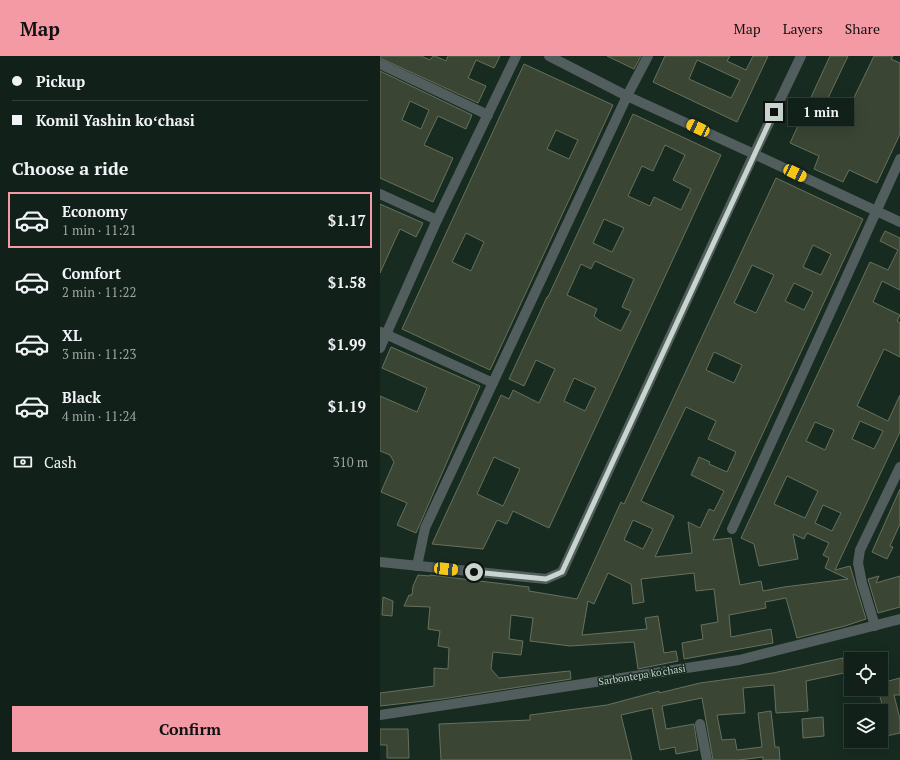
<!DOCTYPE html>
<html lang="en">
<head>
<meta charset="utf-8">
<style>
	:root { --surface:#112019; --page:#1e2d26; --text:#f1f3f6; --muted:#9ca3a2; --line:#303e38; --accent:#f49aa4 }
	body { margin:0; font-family:"PT Serif",serif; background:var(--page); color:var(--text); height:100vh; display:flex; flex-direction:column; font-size:15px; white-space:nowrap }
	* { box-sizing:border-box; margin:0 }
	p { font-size:13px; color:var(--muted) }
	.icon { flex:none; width:22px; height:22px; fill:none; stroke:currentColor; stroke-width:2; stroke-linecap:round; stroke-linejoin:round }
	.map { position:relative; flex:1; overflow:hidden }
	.drawer { display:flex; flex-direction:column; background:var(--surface); width:380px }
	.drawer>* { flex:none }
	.banner { display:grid; align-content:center; height:88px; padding:0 12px; background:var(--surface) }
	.controls { position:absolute; left:464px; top:596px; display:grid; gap:8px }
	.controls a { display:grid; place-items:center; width:44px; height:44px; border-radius:0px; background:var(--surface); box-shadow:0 4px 16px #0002,0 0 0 1px var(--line); font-size:20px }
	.end { position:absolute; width:18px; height:18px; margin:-9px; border:5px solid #c8d5ce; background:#111; box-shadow:0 0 0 2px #111 }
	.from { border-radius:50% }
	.bubble { position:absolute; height:28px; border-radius:0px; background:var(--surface); box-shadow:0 4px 16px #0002,0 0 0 1px var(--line); font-size:13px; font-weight:700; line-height:28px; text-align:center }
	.car { position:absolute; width:12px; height:24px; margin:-12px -6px; border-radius:5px; box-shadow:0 0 3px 1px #0007; background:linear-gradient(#f5c518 24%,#345 0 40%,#f5c518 0 76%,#345 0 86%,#f5c518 0) }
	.banner b { display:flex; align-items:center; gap:14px; height:38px; font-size:15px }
	.banner b+b { border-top:1px solid var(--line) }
	.banner i { width:10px; height:10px; background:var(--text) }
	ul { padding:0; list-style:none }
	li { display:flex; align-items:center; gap:12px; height:56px; margin:0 8px 6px; padding:0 4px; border:2px solid transparent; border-radius:0px }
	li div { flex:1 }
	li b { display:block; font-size:15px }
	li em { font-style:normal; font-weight:700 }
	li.on { border-color:var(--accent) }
	li>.icon { width:36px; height:36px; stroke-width:1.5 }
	h2 { padding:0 12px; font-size:18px; line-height:48px }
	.pay { display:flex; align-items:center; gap:10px; height:44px; padding:0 12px; font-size:15px }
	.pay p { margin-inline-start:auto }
	.button { display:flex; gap:8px; margin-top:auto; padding:8px 12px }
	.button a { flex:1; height:46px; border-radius:0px; background:var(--accent); color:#111; font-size:16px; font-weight:700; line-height:46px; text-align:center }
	header { display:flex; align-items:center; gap:24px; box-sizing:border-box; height:56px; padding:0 20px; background:var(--accent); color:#111 }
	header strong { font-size:19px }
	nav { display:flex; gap:22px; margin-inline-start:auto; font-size:14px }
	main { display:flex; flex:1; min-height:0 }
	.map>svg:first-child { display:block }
	.building { fill:#3b4533; stroke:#66715d; fill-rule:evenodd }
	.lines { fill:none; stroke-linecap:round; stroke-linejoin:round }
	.minor { stroke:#525e5d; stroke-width:10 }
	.route { stroke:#c8d5ce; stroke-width:5 }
	.labels { text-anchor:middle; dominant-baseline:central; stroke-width:3; stroke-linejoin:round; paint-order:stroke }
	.street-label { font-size:10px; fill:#c8d5ce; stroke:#172b21 }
</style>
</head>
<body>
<header>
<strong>Map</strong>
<nav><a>Map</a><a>Layers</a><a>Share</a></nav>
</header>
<main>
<section class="drawer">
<div class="banner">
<b><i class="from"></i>Pickup</b>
<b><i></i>Komil Yashin koʻchasi</b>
</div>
<h2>Choose a ride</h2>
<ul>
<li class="on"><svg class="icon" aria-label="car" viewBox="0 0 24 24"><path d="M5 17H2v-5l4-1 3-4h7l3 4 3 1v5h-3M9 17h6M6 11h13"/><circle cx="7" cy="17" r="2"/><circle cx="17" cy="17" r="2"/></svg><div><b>Economy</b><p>1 min · 11:21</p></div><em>$1.17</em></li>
<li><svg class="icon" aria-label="car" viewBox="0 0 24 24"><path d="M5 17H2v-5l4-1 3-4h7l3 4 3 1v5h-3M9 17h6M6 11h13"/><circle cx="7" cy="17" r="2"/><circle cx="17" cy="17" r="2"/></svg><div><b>Comfort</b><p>2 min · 11:22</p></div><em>$1.58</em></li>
<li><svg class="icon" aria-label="car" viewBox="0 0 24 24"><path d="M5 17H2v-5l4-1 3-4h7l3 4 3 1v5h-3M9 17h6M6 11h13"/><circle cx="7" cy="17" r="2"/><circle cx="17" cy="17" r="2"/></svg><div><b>XL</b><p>3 min · 11:23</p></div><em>$1.99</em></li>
<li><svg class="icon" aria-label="car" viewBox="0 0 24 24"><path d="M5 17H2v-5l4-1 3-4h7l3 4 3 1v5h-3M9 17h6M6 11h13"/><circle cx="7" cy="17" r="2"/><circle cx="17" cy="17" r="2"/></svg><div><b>Black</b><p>4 min · 11:24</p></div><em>$1.19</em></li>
</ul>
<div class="pay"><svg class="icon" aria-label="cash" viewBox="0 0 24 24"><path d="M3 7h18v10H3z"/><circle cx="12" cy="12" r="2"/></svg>Cash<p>310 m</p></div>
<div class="button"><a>Confirm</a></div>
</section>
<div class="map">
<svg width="520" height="704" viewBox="0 0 520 704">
	<rect width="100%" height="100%" fill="#172b21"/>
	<g class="building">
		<polygon points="0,0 41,0 50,4 53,0 55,0 66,5 68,0 120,0 114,12 96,4 88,22 106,30 98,47 0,2"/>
		<polygon points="227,0 261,0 254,13"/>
		<path d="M285,0H350L347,5L366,14L373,0H388L357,66L273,26ZM317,4L360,24L351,42L309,23Z"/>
		<polygon points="450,0 468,0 448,42 469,52 494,0 513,0 511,3 520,7 520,78 497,127 469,114 463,126 434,113 439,100 410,87"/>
		<path d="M144,8L233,49L110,314L22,273ZM176,74L198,84L189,103L167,93ZM86,177L104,186L91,215L72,206Z"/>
		<path d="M0,15L92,59L86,73L58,60L44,89L73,102L53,146L0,122ZM30,45L49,54L41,73L22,64Z"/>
		<path d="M253,58L341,99L169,472L133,455L127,468L117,464L103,493L52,488L121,339L129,343L133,334L159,347L175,313L156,304L144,330L129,323L167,241H168ZM285,89L305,99L293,124L311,133L301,154L274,141L270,150L248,140L262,110L273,115ZM224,163L244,172L232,196L213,187ZM215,205L254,223L242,251L251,255L241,275L220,265L214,260L217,253L187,239L201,208L211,213ZM194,322L216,332L205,355L184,345ZM114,401L140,413L123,450L97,438Z"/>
		<path d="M396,122L483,163L333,484L351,482L360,529L381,525L383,535L404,531L468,523L445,512L449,502L443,499L449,487L427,477L424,483L413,478L418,503L379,510L374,488L361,482L490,206L508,214L518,194L500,185L505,175L520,182V234L502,225L493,246L520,259L517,265L520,267V301L504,293L477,350L508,365L520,339V376L455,514L470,510L486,563L465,570L417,582L406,542L385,546L386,552L349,559L351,581L391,573L393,587L304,603L302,587L323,583L321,569L338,566L334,533L316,535L314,517L261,523L264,546L253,548L251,528L228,517L214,548L208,545L202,579L267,573L265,562L278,560L284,597L296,595L298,605L258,613L254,586L190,590L150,585L153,562L131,559L129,583L143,585L141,599L113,596L111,613L119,622L190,615L191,623L62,643L0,650V637L54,630V612L68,613L69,592L58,590L60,575L48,573L50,551L24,550L29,539H32L33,530L38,519L50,520V519L149,531V535L197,543L241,446L244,448ZM433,189L451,198L441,219L423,211ZM372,209L394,219L376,257L354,247ZM414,227L433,236L424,254L405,245ZM334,296L362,309L354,327L326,314ZM306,351L336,365L328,383L356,396L347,416L329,408L330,406L319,401L311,419L344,435L334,455L329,453L320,472L308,466L312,497L275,501L294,460L261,445ZM480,365L503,375L494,393L472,383ZM435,366L454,374L445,394L426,385ZM407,420L438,435L425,462L394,448ZM443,449L461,457L452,475L435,467ZM253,464L273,473L263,493L244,484Z"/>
		<polygon points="0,148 43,167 36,181 20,173 0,217"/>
		<polygon points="11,291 100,330 36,477 17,469 27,447 1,436 14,406 10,399 0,395 0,340 37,356 47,332 2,312"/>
		<polygon points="520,433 520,468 510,490 513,491 507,503 492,496"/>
		<polygon points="499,520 496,527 520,520 520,551 498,557 488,523"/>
		<polygon points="3,541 13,545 12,560 2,559"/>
		<polygon points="463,602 464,617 426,625 428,655 396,657 394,629 363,632 365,657 337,659 342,684 355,683 357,694 382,691 378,657 391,655 395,691 399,691 400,704 383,704 383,701 359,704 333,704 322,642 282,650 286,673 314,668 318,694 296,698 295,691 280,694 272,652 241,659 252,704 61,704 59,668 150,664 150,659 227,649 279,635 279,637 320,627 393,617"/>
		<polygon points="520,622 520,639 514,639 520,663 520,677 502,681 501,676 501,652 503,652 498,633 501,633 501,627"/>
		<polygon points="443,661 444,680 423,682 422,663"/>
		<polygon points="0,673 28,673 29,702 7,702 7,689 0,689"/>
	</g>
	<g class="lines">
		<g class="minor">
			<polyline points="169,0 247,40 374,98 520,166"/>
			<polyline points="0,8 108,59"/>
			<polyline points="0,138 57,164"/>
			<polyline points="1,276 113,327"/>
			<polyline points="0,292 57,164 136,0"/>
			<polyline points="352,473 520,103"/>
			<polyline points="0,506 166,523 182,516 374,98 421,0"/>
			<polyline points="37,510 45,472 247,40 268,0"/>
			<polyline points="495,570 482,527 478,507 480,494 520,411"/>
			<polyline points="0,659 359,604 520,563"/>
			<polyline points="320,668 327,704"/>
		</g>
	</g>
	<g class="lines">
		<polyline class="route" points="94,516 166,523 182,516 394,56"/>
	</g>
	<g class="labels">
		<g class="street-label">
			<text transform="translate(262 619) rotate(-9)">Sarbontepa ko'chasi</text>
		</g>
	</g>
</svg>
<div class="controls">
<a><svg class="icon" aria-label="locate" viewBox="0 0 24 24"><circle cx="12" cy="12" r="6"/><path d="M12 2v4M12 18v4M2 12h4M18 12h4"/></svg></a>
<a><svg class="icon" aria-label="layers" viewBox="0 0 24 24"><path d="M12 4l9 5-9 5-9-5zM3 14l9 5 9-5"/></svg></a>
</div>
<i class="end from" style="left:94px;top:516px"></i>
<i class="end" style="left:394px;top:56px"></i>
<div class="bubble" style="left:408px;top:42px;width:66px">1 min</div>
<i class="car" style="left:318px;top:72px;rotate:295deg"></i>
<i class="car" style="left:415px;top:117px;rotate:115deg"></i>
<i class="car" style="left:66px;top:513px;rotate:96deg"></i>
</div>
</main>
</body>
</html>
